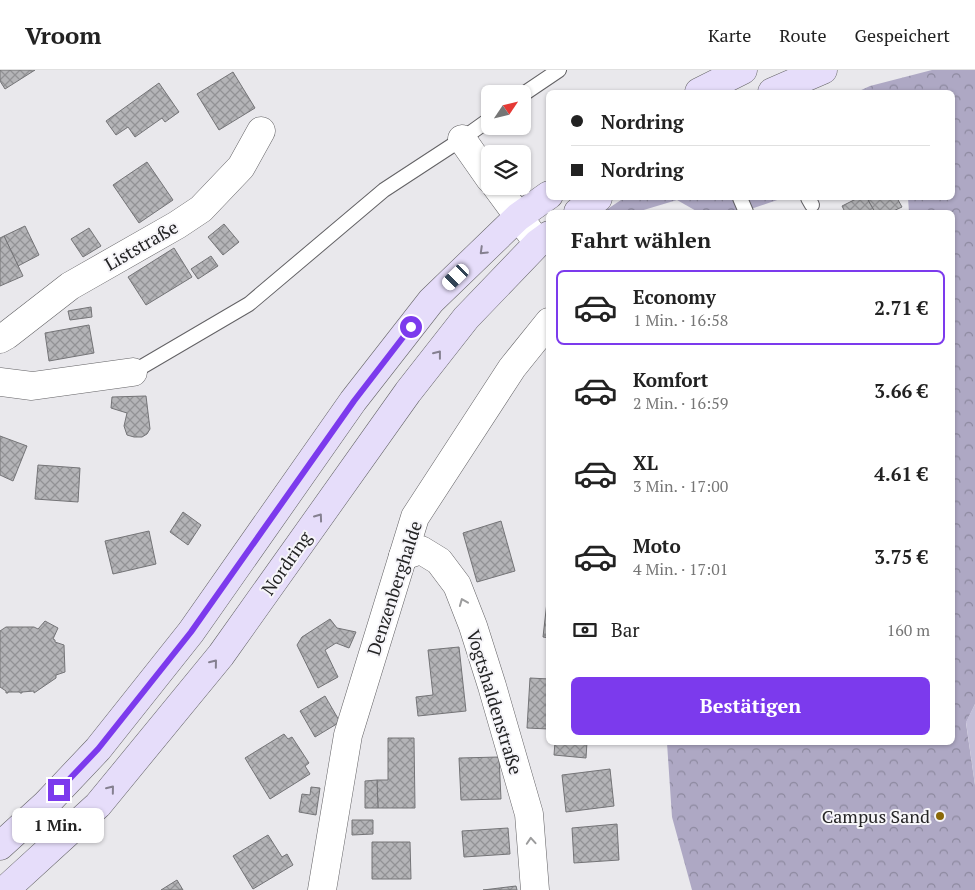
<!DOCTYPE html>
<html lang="de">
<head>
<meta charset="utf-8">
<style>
	:root { --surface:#fff; --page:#f6f6f6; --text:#222; --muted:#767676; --line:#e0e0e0; --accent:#7c3aed }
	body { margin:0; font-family:"PT Serif",serif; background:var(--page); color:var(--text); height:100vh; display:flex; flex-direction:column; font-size:19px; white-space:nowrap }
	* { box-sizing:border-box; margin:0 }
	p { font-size:16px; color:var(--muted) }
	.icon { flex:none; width:28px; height:28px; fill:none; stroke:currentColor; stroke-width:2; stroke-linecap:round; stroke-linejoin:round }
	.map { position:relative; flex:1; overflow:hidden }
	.details { position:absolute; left:546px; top:140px; width:409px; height:535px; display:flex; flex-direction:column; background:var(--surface); border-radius:8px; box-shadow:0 1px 4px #0004 }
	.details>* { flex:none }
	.banner { position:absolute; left:546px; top:20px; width:409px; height:110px; border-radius:8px; box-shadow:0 1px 4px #0004; display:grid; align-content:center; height:110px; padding:0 25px; background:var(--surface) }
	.needle { width:32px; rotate:55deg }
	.fabs { position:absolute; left:481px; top:15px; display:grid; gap:10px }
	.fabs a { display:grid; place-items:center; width:50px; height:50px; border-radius:8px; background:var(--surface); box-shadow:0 1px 4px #0004; font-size:25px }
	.end { position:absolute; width:22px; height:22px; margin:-11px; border:6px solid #7c3aed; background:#fff; box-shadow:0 0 0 2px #fff }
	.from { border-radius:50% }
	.bubble { position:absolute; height:35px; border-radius:8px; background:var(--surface); box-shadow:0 1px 4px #0004; font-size:16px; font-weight:700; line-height:35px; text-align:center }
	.car { position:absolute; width:15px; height:30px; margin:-15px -8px; border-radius:6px; box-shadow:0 0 4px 1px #0007; background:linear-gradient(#fff 24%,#345 0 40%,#fff 0 76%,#345 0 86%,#fff 0) }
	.banner b { display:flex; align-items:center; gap:18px; height:48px; font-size:19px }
	.banner b+b { border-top:1px solid var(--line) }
	.banner i { width:12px; height:12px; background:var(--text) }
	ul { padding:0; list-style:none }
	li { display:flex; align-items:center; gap:15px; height:75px; margin:0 10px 8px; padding:0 15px; border:2px solid transparent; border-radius:8px }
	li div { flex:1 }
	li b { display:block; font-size:19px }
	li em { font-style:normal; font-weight:700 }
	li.active { border-color:var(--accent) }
	li>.icon { width:45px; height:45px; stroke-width:1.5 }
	h2 { padding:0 25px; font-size:22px; line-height:60px }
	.pay { display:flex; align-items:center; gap:12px; height:55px; padding:0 25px; font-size:19px }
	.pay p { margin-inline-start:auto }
	.primary-button { display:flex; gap:10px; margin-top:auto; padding:10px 25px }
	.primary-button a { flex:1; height:58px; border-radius:8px; background:var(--accent); color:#fff; font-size:20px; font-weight:700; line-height:58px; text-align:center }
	header { display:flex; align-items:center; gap:30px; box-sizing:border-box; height:70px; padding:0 25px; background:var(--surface); border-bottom:1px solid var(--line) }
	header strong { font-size:24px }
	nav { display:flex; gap:28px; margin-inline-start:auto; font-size:18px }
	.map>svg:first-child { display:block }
	.forest { fill:url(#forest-crowns) }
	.garden { fill:#c2bdd7 }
	.building { fill:url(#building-cross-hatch); stroke:#747477 }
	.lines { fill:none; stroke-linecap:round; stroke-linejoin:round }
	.lane-casing { stroke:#636265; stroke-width:16 }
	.street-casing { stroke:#636265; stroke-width:29 }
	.secondary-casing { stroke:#636265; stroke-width:29 }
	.lane { stroke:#fff; stroke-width:14 }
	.street { stroke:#fff; stroke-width:28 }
	.secondary { stroke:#e6ddfa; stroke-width:28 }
	.oneway { stroke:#858090 }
	.oneway2 { stroke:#9c9c9d }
	.route { stroke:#7c3aed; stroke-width:6 }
	.poi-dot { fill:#8a6807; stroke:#f6f5f9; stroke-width:2 }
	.labels { text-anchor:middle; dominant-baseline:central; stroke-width:4; stroke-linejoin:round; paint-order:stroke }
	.street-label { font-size:18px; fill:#242425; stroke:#f6f5f9 }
	.poi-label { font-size:18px; fill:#242425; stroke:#f6f5f9; text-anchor:end }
</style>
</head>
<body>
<header>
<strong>Vroom</strong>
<nav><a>Karte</a><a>Route</a><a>Gespeichert</a></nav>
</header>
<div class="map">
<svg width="975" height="820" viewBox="0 0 975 820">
	<defs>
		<pattern id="forest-crowns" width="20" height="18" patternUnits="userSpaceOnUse" patternTransform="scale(1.25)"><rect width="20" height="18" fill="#aea8c4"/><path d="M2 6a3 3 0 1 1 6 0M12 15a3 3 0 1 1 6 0" fill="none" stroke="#8d899f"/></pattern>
		<pattern id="building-cross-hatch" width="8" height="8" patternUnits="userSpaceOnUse" patternTransform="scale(1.25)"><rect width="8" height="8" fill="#b4b4b7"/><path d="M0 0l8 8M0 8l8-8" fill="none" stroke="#929295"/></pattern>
	</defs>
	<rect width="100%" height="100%" fill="#e9e8ec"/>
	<g class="forest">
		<polygon points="932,0 975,0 975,634 966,653 975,715 975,820 692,820 672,747 667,673 952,672 952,142 909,142 908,128 952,128 952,22 857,22 870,16"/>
		<polygon points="624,128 783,128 742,142 698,142 677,130 637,142 603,142"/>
	</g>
	<polygon class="garden" points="975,634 975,715 966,652"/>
	<g class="building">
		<polygon points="0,0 35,0 5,19 0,11"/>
		<polygon points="233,2 255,38 219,60 197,24"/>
		<polygon points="159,13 179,42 165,52 162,48 135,67 128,57 116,65 106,51"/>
		<polygon points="147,92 173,130 139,153 113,115"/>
		<polygon points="858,128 867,128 875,142 845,142 842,136"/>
		<polygon points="867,128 897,128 902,137 891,142 875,142"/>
		<polygon points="224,154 239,172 223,185 208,167"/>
		<polygon points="25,156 39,185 18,196 4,166"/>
		<polygon points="89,158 101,176 83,187 71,169"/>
		<polygon points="4,166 23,206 0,216 0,168"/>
		<polygon points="174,178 192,207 146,235 128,207"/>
		<polygon points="211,186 218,196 198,209 191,199"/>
		<polygon points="91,237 92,247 70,250 68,241"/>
		<polygon points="89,255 94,283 49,291 45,263"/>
		<polygon points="146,326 150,359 147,364 142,367 134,367 127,365 124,356 127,343 111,338 112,327"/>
		<polygon points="0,366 27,376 13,411 0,405"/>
		<polygon points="38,395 80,398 78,432 35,429"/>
		<polygon points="183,442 201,455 188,475 170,462"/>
		<polygon points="501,451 515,501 477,512 463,463"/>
		<polygon points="149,461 156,494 113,504 105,471"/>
		<polygon points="548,523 549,523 549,568 543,567"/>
		<polygon points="330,549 337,558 356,562 349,578 336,573 325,580 338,607 318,618 297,575 302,567"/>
		<polygon points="45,551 58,558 53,569 55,570 55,572 64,575 65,602 56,605 56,608 34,623 34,621 22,622 22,623 20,623 20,622 8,622 8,623 6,623 6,621 0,617 0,561 6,557 34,557 38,559"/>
		<polygon points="459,577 466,641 418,646 416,627 433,625 428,580"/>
		<polygon points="530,608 549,609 549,659 527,658"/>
		<polygon points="325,626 340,652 315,667 300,641"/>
		<polygon points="284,664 288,669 292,667 309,693 305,696 310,704 270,729 245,688"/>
		<polygon points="388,668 414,668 415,738 378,738 377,710 388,710"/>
		<polygon points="555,672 587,672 586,688 554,685"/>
		<polygon points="499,687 501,729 461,730 459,688"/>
		<polygon points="610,699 614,736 566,742 562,705"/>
		<polygon points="377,710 378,738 365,738 365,711"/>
		<polygon points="311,717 320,718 316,745 299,742 302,724 310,725"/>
		<polygon points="352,750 373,750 373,764 352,765"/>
		<polygon points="617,754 619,790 574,793 572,758"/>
		<polygon points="508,758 510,784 464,787 462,761"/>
		<polygon points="268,765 282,787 287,784 293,795 253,819 233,786"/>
		<polygon points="372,772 410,772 411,809 372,809"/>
		<polygon points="177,810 183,820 161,820"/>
		<polygon points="516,816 517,820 483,820"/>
	</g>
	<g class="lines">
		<g class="lane-casing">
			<g id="lane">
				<polyline points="522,25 559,0"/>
				<polyline points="740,128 746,142"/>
				<polyline points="808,128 812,135"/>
				<polyline points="133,302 249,234 384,120 462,69 490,49"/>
			</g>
		</g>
		<g class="street-casing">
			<g id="street">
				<polyline points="462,69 490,109"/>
				<polyline points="496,116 538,173"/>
				<polyline points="0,269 7,265 70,216 177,155 201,139 241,97 261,61"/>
				<polyline points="0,312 32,316 133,302"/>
				<polyline points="403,486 421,480 439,491 457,515 473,556 492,616 529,744 535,820"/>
				<polyline points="322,820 348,665 415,447 512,298 549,252"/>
			</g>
		</g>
		<g class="secondary-casing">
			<g id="secondary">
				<polyline points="699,22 743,0"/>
				<polyline points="772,22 823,0"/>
				<polyline points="578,142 598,128"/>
				<polyline points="0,776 46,734 98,679 191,562 353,331 431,231 518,147 549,125"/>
				<polyline points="5,820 98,735 221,585 408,322 466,248 538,173 549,165"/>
			</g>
		</g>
		<use href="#lane" class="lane"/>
		<use href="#street" class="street"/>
		<use href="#secondary" class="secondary"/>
	</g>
	<defs><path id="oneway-chevron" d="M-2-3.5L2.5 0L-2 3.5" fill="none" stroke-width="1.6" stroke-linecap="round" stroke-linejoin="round" transform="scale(1.25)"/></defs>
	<g class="oneway">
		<use href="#oneway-chevron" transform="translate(483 181) rotate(136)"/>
		<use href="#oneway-chevron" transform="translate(438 284) rotate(-52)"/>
		<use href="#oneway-chevron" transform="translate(319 447) rotate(-54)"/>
		<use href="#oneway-chevron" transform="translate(214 593) rotate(-51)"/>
		<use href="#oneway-chevron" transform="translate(111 719) rotate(-51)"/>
	</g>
	<g class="oneway2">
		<use href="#oneway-chevron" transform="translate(463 532) rotate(-112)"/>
		<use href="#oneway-chevron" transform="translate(531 771) rotate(-94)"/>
	</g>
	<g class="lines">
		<polyline class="route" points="59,720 98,679 191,562 354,331 411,257"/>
	</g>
	<circle class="poi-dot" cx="940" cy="746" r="5"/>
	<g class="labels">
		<g class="street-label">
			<text transform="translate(141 175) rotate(-30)">Liststraße</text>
			<text transform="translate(286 493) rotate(-55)">Nordring</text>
			<text transform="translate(394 518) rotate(-72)">Denzenberghalde</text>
			<text transform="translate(495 632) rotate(73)">Vogtshaldenstraße</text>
		</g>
		<g class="poi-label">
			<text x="930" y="746">Campus Sand</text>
		</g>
	</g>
</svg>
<div class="fabs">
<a><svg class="needle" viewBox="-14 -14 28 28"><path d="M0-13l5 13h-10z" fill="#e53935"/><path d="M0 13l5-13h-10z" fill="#767676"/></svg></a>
<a><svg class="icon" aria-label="layers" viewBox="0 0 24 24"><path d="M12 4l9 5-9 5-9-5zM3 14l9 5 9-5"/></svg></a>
</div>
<i class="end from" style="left:411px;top:257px"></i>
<i class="end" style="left:59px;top:720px"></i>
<div class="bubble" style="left:12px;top:738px;width:92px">1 Min.</div>
<i class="car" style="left:456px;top:207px;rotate:226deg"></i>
<div class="banner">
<b><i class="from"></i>Nordring</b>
<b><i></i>Nordring</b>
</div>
<section class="details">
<h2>Fahrt wählen</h2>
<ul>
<li class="active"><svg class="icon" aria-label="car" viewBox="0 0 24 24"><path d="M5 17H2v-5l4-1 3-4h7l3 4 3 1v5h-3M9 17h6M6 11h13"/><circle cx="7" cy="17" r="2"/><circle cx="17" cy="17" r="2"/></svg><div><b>Economy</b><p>1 Min. · 16:58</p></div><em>2.71 €</em></li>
<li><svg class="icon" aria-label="car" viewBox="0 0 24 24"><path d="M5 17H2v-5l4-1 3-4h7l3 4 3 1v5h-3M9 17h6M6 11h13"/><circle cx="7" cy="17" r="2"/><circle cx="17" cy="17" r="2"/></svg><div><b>Komfort</b><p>2 Min. · 16:59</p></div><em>3.66 €</em></li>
<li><svg class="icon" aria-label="car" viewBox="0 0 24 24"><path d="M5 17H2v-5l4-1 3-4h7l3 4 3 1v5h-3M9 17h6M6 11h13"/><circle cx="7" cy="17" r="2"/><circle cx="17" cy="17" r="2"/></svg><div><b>XL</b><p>3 Min. · 17:00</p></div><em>4.61 €</em></li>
<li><svg class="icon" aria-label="car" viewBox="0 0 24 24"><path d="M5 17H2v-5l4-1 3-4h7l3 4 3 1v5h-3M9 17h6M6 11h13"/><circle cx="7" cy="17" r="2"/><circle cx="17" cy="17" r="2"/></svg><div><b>Moto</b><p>4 Min. · 17:01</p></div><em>3.75 €</em></li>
</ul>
<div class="pay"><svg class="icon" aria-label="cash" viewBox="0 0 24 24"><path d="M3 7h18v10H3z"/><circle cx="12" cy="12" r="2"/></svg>Bar<p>160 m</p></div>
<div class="primary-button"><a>Bestätigen</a></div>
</section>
</div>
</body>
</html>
